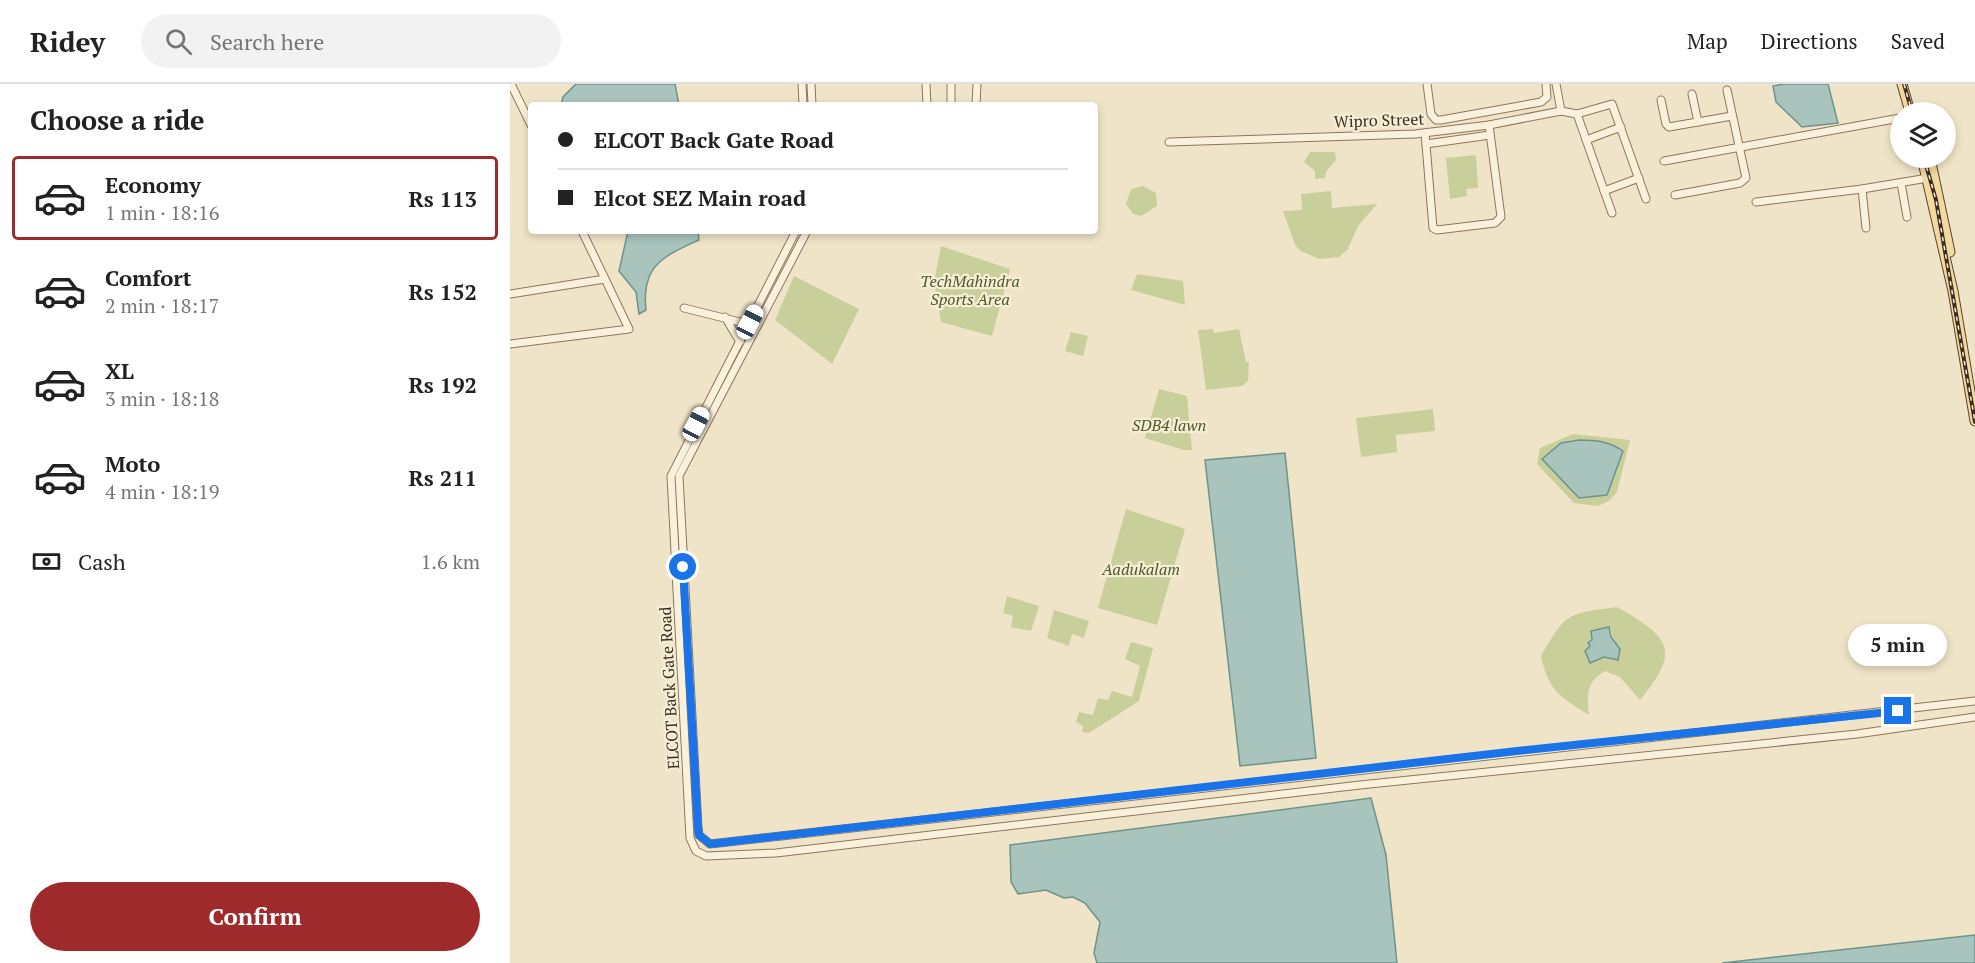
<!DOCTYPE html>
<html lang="en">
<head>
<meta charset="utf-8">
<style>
	:root { --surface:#fff; --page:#f2f2f2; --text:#222; --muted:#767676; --line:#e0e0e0; --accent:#9e2a2b }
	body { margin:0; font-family:"PT Serif",serif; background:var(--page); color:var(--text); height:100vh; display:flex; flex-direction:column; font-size:22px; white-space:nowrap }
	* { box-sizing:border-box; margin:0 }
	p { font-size:20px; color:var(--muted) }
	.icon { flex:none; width:33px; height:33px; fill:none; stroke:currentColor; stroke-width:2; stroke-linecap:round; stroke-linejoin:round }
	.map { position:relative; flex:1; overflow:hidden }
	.side { display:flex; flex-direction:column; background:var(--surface); width:510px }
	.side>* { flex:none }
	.hud { position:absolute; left:18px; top:18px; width:570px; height:132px; border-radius:6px; box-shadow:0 3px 9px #0003; display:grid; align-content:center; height:132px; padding:0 30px; background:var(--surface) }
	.controls { position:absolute; left:1380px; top:18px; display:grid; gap:12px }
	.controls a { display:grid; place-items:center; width:66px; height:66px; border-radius:50%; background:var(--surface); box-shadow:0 3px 9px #0003; font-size:30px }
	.end { position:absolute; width:27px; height:27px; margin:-14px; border:8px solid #1a73e8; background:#fff; box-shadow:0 0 0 3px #fff }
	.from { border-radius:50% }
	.bubble { position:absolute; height:42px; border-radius:21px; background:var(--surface); box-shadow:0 3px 9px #0003; font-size:20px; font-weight:700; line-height:42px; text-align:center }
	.car { position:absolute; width:18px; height:36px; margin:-18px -9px; border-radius:8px; box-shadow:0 0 4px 2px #0007; background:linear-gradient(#fff 24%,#345 0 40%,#fff 0 76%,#345 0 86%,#fff 0) }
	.hud b { display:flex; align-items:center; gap:21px; height:57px; font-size:22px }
	.hud b+b { border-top:2px solid var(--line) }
	.hud i { width:15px; height:15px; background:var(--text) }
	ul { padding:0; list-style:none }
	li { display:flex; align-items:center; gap:18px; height:84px; margin:0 12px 9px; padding:0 18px; border:3px solid transparent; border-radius:6px }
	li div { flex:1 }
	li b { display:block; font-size:22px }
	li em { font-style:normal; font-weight:700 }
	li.active { border-color:var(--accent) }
	li>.icon { width:54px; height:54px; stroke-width:1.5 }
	h2 { padding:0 30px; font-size:27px; line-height:72px }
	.pay { display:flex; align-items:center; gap:15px; height:66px; padding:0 30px; font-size:22px }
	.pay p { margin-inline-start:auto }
	.cta { display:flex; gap:12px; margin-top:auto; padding:12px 30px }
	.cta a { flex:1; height:69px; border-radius:36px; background:var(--accent); color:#fff; font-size:24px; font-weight:700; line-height:69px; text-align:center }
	header { display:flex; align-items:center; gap:36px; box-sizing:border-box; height:84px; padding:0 30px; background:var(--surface); border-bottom:2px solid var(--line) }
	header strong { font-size:28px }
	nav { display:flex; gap:33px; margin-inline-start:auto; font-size:21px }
	.search { width:420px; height:54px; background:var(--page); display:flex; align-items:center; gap:15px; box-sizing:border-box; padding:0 21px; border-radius:33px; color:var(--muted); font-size:22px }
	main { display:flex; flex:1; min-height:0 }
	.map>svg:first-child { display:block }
	.green { fill:#c9cf9b; fill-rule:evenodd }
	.water { fill:#a9c4bc; stroke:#6f938a; stroke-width:1.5 }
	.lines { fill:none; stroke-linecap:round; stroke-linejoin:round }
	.minor-casing { stroke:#8d765c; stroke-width:9 }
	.major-casing { stroke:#5b4430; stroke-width:11 }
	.minor { stroke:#faf1dc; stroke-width:7 }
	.major { stroke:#f3d9a0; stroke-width:9 }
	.rail-casing { stroke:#3d2e20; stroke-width:4 }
	.rail { stroke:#f7eed8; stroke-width:1.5; stroke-dasharray:4.5; stroke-linecap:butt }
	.route { stroke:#1a73e8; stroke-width:8 }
	.labels { text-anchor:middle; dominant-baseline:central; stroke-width:4.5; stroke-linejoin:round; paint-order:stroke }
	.street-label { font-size:16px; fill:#3d2e20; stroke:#f7eed8 }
	.park-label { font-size:16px; font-style:italic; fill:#4d5a26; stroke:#f7eed8 }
</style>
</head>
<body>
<header>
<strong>Ridey</strong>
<div class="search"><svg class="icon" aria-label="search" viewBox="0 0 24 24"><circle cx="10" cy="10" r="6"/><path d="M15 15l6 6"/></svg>Search here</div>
<nav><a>Map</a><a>Directions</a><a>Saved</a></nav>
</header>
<main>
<section class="side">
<h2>Choose a ride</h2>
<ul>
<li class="active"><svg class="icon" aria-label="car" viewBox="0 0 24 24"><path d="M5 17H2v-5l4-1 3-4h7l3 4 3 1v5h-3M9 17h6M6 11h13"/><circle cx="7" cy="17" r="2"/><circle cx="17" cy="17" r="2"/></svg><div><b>Economy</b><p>1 min · 18:16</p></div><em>Rs 113</em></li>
<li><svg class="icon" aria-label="car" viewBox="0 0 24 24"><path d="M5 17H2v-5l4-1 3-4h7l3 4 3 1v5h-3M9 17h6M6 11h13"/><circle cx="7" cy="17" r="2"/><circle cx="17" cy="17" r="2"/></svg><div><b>Comfort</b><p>2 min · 18:17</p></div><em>Rs 152</em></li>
<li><svg class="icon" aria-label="car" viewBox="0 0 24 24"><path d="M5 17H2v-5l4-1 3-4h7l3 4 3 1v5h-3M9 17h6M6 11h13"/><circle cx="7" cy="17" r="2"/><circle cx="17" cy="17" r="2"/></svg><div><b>XL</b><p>3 min · 18:18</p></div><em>Rs 192</em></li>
<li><svg class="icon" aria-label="car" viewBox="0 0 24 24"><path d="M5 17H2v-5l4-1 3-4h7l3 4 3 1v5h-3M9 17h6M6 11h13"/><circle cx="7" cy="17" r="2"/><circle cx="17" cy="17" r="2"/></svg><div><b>Moto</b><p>4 min · 18:19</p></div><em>Rs 211</em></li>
</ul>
<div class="pay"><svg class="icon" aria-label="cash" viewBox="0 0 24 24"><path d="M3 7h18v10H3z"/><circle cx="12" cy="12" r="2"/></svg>Cash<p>1.6 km</p></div>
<div class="cta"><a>Confirm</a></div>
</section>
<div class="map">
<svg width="1465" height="879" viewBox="0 0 1465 879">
	<rect width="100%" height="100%" fill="#f0e4c8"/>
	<g class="green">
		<polygon points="800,68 825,68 826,76 816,88 815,94 805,95 805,87 794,78"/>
		<polygon points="966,71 968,104 956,105 957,112 940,115 936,74"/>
		<polygon points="633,102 646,109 647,122 631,132 623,130 616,120 621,105"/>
		<polygon points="821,107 822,124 867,120 848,142 838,165 829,173 809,175 791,167 785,161 773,127 792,126 791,110"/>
		<polygon points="431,162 500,185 482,252 431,238 424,198"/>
		<polygon points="627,190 673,197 675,221 621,206"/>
		<polygon points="284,192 349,225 322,280 265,236"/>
		<polygon points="703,245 704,249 729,245 736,278 739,278 738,297 732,302 696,306 688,246"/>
		<polygon points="561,248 578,252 573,272 555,267"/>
		<polygon points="649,305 677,312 682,366 674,366 635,354"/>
		<polygon points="923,325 925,347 886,351 887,368 851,373 846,334"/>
		<polygon points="1063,350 1120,356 1107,408 1099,417 1088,422 1064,419 1027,380 1030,364"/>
		<polygon points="616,425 675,445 647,541 588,524"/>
		<polygon points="497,512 529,522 521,547 501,543 503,532 493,529"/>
		<path d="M1107,523C1158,552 1173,566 1130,616L1110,593L1095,587C1076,598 1077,610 1079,631C1050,613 1038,606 1031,572C1057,528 1056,530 1107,523ZM1101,545L1106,577L1094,573L1080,579L1075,567L1083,556Z"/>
		<polygon points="544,526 579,537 574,554 562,550 559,562 537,554"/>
		<polygon points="621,558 643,564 629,617 579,649 572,648 573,642 566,638 569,628 583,631 588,614 598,616 602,607 622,613 630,582 615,575"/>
	</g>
	<g class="water">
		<polygon points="66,0 165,0 169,21 51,21 53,13"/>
		<polygon points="1274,0 1318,0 1328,39 1292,43 1266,18 1263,2"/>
		<path d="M118,147H188L189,156C154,172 131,181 136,226L129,230L126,208L109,187Z"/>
		<path d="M1069,356C1086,356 1098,357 1113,367L1097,411L1069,414L1032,375L1051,359Z"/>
		<polygon points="775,369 806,674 730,682 695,376"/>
		<polygon points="1099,543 1101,553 1110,565 1108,576 1094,573 1080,579 1075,567 1080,562 1078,559 1082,556 1081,547"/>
		<polygon points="861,714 876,771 887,879 587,879 584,869 590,838 575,819 563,813 554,814 536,806 508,810 501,798 500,761"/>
		<polygon points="1465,851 1465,879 1212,879"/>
	</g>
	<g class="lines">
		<g class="minor-casing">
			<g id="minor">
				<polyline points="1,0 21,41"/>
				<polyline points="292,0 293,21"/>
				<polyline points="301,0 302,21"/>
				<polyline points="416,0 417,21"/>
				<polyline points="441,0 441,21"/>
				<polyline points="917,0 921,30 926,36 931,36 1031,18 1037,13 1036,0"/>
				<polyline points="1046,0 1051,27"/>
				<polyline points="1182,10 1188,38"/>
				<polyline points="1151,16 1156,40 1159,43 1222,32"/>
				<polyline points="466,21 467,0"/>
				<polyline points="1405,25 1419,28"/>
				<polyline points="915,49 923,144 927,146 985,139 991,133 979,41"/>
				<polyline points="1076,56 1111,43"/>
				<polyline points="659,58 905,50 979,41 1051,27 1067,30"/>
				<polyline points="916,60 980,51"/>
				<polyline points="1154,77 1390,34"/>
				<polyline points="1391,99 1397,133"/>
				<polyline points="1352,105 1356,144"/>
				<polyline points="1094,107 1129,94"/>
				<polyline points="1165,111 1230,99 1236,94 1217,6"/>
				<polyline points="1246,118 1352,105 1418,94"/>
				<polyline points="1102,129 1067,30 1102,20 1136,115"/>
				<polyline points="286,147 161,392 180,754 186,767 196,772 266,769 850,701 1347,650 1465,633"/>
				<polyline points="297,147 169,392 188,743 189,751 200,760 1465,617"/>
				<polyline points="0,210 95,195"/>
				<polyline points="174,224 238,240"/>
				<polyline points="215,233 230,258"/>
				<polyline points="0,260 119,245 72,147"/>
			</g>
		</g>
		<g class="major-casing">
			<g id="major">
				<polyline points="1392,0 1400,28"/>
				<polyline points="1412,74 1443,207 1465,337"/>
				<polyline points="1420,74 1440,168"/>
			</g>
		</g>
		<use href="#minor" class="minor"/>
		<use href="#major" class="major"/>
		<g class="rail-casing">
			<g id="rail">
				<polyline points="1394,0 1402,28"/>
				<polyline points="1414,74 1426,116 1465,338"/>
			</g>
		</g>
		<use href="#rail" class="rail"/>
	</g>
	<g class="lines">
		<polyline class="route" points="173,483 188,743 189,751 200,760 1007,667 1388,627"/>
	</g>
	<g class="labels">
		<g class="street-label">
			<text transform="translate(869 36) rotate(-2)">Wipro Street</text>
			<text transform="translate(159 604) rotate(-93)">ELCOT Back Gate Road</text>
		</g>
		<g class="park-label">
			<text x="460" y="197">TechMahindra<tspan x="460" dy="18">Sports Area</tspan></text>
			<text x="659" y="341">SDB4 lawn</text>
			<text x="631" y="485">Aadukalam</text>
		</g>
	</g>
</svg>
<div class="controls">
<a><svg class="icon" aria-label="layers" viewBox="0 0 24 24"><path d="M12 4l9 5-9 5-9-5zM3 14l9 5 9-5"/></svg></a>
</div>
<i class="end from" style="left:173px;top:483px"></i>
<i class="end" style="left:1388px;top:627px"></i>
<div class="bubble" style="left:1338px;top:540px;width:99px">5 min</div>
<i class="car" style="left:240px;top:238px;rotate:27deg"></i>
<i class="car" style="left:186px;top:340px;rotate:28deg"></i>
<div class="hud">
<b><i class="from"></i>ELCOT Back Gate Road</b>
<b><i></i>Elcot SEZ Main road</b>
</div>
</div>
</main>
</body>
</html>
